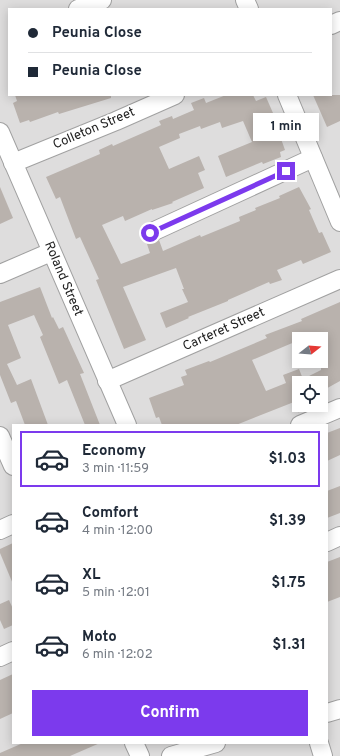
<!DOCTYPE html>
<html lang="en">
<head>
<meta charset="utf-8">
<style>
	:root { --surface:#fff; --page:#f2f2f3; --text:#1f2937; --muted:#747a83; --line:#e0e1e3; --accent:#7c3aed }
	body { margin:0; font-family:Overpass,sans-serif; background:var(--page); color:var(--text); height:100vh; display:flex; flex-direction:column; font-size:15px; white-space:nowrap }
	* { box-sizing:border-box; margin:0 }
	p { font-size:13px; color:var(--muted) }
	.icon { flex:none; width:22px; height:22px; fill:none; stroke:currentColor; stroke-width:2; stroke-linecap:round; stroke-linejoin:round }
	.map { position:relative; flex:1; overflow:hidden }
	.drawer { position:absolute; left:12px; top:424px; width:316px; height:320px; display:flex; flex-direction:column; background:var(--surface); border-radius:0px; box-shadow:0 2px 10px #0003 }
	.drawer>* { flex:none }
	.banner { position:absolute; left:8px; top:8px; width:324px; height:88px; border-radius:0px; box-shadow:0 2px 10px #0003; display:grid; align-content:center; height:88px; padding:0 20px; background:var(--surface) }
	.needle { width:26px; rotate:73deg }
	.buttons { position:absolute; left:292px; top:332px; display:grid; gap:8px }
	.buttons a { display:grid; place-items:center; width:36px; height:36px; border-radius:0px; background:var(--surface); box-shadow:0 2px 10px #0003; font-size:20px }
	.end { position:absolute; width:18px; height:18px; margin:-9px; border:5px solid #7c3aed; background:#fff; box-shadow:0 0 0 2px #fff }
	.from { border-radius:50% }
	.bubble { position:absolute; height:28px; border-radius:0px; background:var(--surface); box-shadow:0 2px 10px #0003; font-size:13px; font-weight:700; line-height:28px; text-align:center }
	.banner b { display:flex; align-items:center; gap:14px; height:38px; font-size:15px }
	.banner b+b { border-top:1px solid var(--line) }
	.banner i { width:10px; height:10px; background:var(--text) }
	ul { padding:7px 0 0; list-style:none }
	li { display:flex; align-items:center; gap:12px; height:56px; margin:0 8px 6px; padding:0 12px; border:2px solid transparent; border-radius:0px }
	li div { flex:1 }
	li b { display:block; font-size:15px }
	li em { font-style:normal; font-weight:700 }
	li.current { border-color:var(--accent) }
	li>.icon { width:36px; height:36px; stroke-width:1.5 }
	.button { display:flex; gap:8px; margin-top:auto; padding:8px 20px }
	.button a { flex:1; height:46px; border-radius:0px; background:var(--accent); color:#fff; font-size:16px; font-weight:700; line-height:46px; text-align:center }
	.map>svg:first-child { display:block }
	.residential { fill:#dedddd; fill-rule:evenodd }
	.building { fill:#b9b2ad; fill-rule:evenodd }
	.lines { fill:none; stroke-linecap:round; stroke-linejoin:round }
	.minor-casing { stroke:#a1a1a1; stroke-width:20 }
	.minor { stroke:#fff; stroke-width:18 }
	.route { stroke:#7c3aed; stroke-width:5 }
	.labels { text-anchor:middle; dominant-baseline:central; stroke-width:3.5; stroke-linejoin:round; paint-order:stroke }
	.street-label { font-size:13px; fill:#202020; stroke:#fff }
</style>
</head>
<body>
<div class="map">
<svg width="340" height="756" viewBox="0 0 340 756">
	<rect width="100%" height="100%" fill="#efede8"/>
	<path class="residential" d="M0,0H340V756H0ZM9,9H331V95H9ZM299,339H321V361H299ZM299,383H321V405H299ZM13,425H327V743H13Z"/>
	<g class="building">
		<polygon points="15,95 111,95 111,98 59,114 58,112 30,122 29,120 20,123 13,103 17,101"/>
		<polygon points="226,95 253,95 256,101 266,97 273,113 267,116 275,138 280,136 285,150 280,152 281,157 263,164 262,162 226,177 218,156 252,142 243,121 222,128 220,122 201,129 200,126 179,134 180,138 159,147 169,169 199,156 205,170 198,173 204,188 172,202 173,203 152,210 152,209 125,221 123,216 102,225 121,264 150,253 147,244 159,240 163,251 200,235 201,237 240,221 239,217 256,210 255,208 280,198 279,196 299,187 311,209 309,210 319,233 322,232 331,252 303,264 301,260 277,270 282,280 270,284 269,282 228,300 228,301 188,317 189,318 166,328 160,313 188,302 182,289 184,289 176,268 123,287 146,340 124,349 96,280 99,279 80,237 76,239 60,197 56,199 46,177 100,154 99,150 112,144 113,146 161,125 159,121 172,116 173,119 194,110 191,103 204,98 206,103"/>
		<polygon points="313,95 340,95 340,121 327,127"/>
		<polygon points="0,187 13,218 0,224"/>
		<polygon points="40,287 52,318 53,317 59,329 63,327 84,373 80,374 100,425 85,425 67,380 59,384 40,337 43,335 34,315 8,325 21,358 7,364 17,385 31,379 48,425 25,425 16,401 11,403 0,375 0,302"/>
		<path d="M340,302V381L322,391L321,383H299V413L294,402L236,425H162L159,417L156,418L149,398L184,385L181,377L187,375L185,370L209,361L210,362L267,338L265,335L302,321L301,319ZM321,334V370L303,379L299,369L283,375L286,383L266,391L252,360L297,341L299,343V339H310Z"/>
		<polygon points="340,428 340,455 327,461 327,433"/>
		<polygon points="340,486 340,513 327,518 327,491"/>
		<polygon points="13,543 13,584 0,553 0,549"/>
		<polygon points="340,557 340,597 327,602 327,562"/>
		<polygon points="9,600 13,609 13,625 4,629 0,620 0,604"/>
		<polygon points="13,674 13,713 0,719 0,680"/>
		<polygon points="23,743 100,743 70,756 0,756 0,753"/>
	</g>
	<g class="lines">
		<g class="minor-casing">
			<g id="minor">
				<polyline points="245,0 249,9"/>
				<polyline points="78,9 102,0"/>
				<polyline points="331,25 340,21"/>
				<polyline points="287,95 340,222"/>
				<polyline points="0,132 127,425"/>
				<polyline points="13,163 116,121 175,95"/>
				<polyline points="150,233 313,158"/>
				<polyline points="0,274 51,252"/>
				<polyline points="107,381 340,279"/>
				<polyline points="300,425 340,408"/>
				<polyline points="0,436 13,466"/>
				<polyline points="0,530 13,524"/>
				<polyline points="327,542 340,536"/>
				<polyline points="0,657 13,651"/>
				<polyline points="327,713 340,709"/>
				<polyline points="134,743 140,756"/>
				<polyline points="319,743 323,756"/>
				<polyline points="171,756 216,743"/>
			</g>
		</g>
		<use href="#minor" class="minor"/>
	</g>
	<g class="lines">
		<polyline class="route" points="150,233 286,171"/>
	</g>
	<g class="labels">
		<g class="street-label">
			<text transform="translate(94 129) rotate(-23)">Colleton Street</text>
			<text transform="translate(63 279) rotate(67)">Roland Street</text>
			<text transform="translate(224 330) rotate(-24)">Carteret Street</text>
		</g>
	</g>
</svg>
<div class="buttons">
<a><svg class="needle" viewBox="-14 -14 28 28"><path d="M0-13l5 13h-10z" fill="#e53935"/><path d="M0 13l5-13h-10z" fill="#747a83"/></svg></a>
<a><svg class="icon" aria-label="locate" viewBox="0 0 24 24"><circle cx="12" cy="12" r="6"/><path d="M12 2v4M12 18v4M2 12h4M18 12h4"/></svg></a>
</div>
<i class="end from" style="left:150px;top:233px"></i>
<i class="end" style="left:286px;top:171px"></i>
<div class="bubble" style="left:253px;top:113px;width:66px">1 min</div>
<div class="banner">
<b><i class="from"></i>Peunia Close</b>
<b><i></i>Peunia Close</b>
</div>
<section class="drawer">
<ul>
<li class="current"><svg class="icon" aria-label="car" viewBox="0 0 24 24"><path d="M5 17H2v-5l4-1 3-4h7l3 4 3 1v5h-3M9 17h6M6 11h13"/><circle cx="7" cy="17" r="2"/><circle cx="17" cy="17" r="2"/></svg><div><b>Economy</b><p>3 min · 11:59</p></div><em>$1.03</em></li>
<li><svg class="icon" aria-label="car" viewBox="0 0 24 24"><path d="M5 17H2v-5l4-1 3-4h7l3 4 3 1v5h-3M9 17h6M6 11h13"/><circle cx="7" cy="17" r="2"/><circle cx="17" cy="17" r="2"/></svg><div><b>Comfort</b><p>4 min · 12:00</p></div><em>$1.39</em></li>
<li><svg class="icon" aria-label="car" viewBox="0 0 24 24"><path d="M5 17H2v-5l4-1 3-4h7l3 4 3 1v5h-3M9 17h6M6 11h13"/><circle cx="7" cy="17" r="2"/><circle cx="17" cy="17" r="2"/></svg><div><b>XL</b><p>5 min · 12:01</p></div><em>$1.75</em></li>
<li><svg class="icon" aria-label="car" viewBox="0 0 24 24"><path d="M5 17H2v-5l4-1 3-4h7l3 4 3 1v5h-3M9 17h6M6 11h13"/><circle cx="7" cy="17" r="2"/><circle cx="17" cy="17" r="2"/></svg><div><b>Moto</b><p>6 min · 12:02</p></div><em>$1.31</em></li>
</ul>
<div class="button"><a>Confirm</a></div>
</section>
</div>
</body>
</html>
